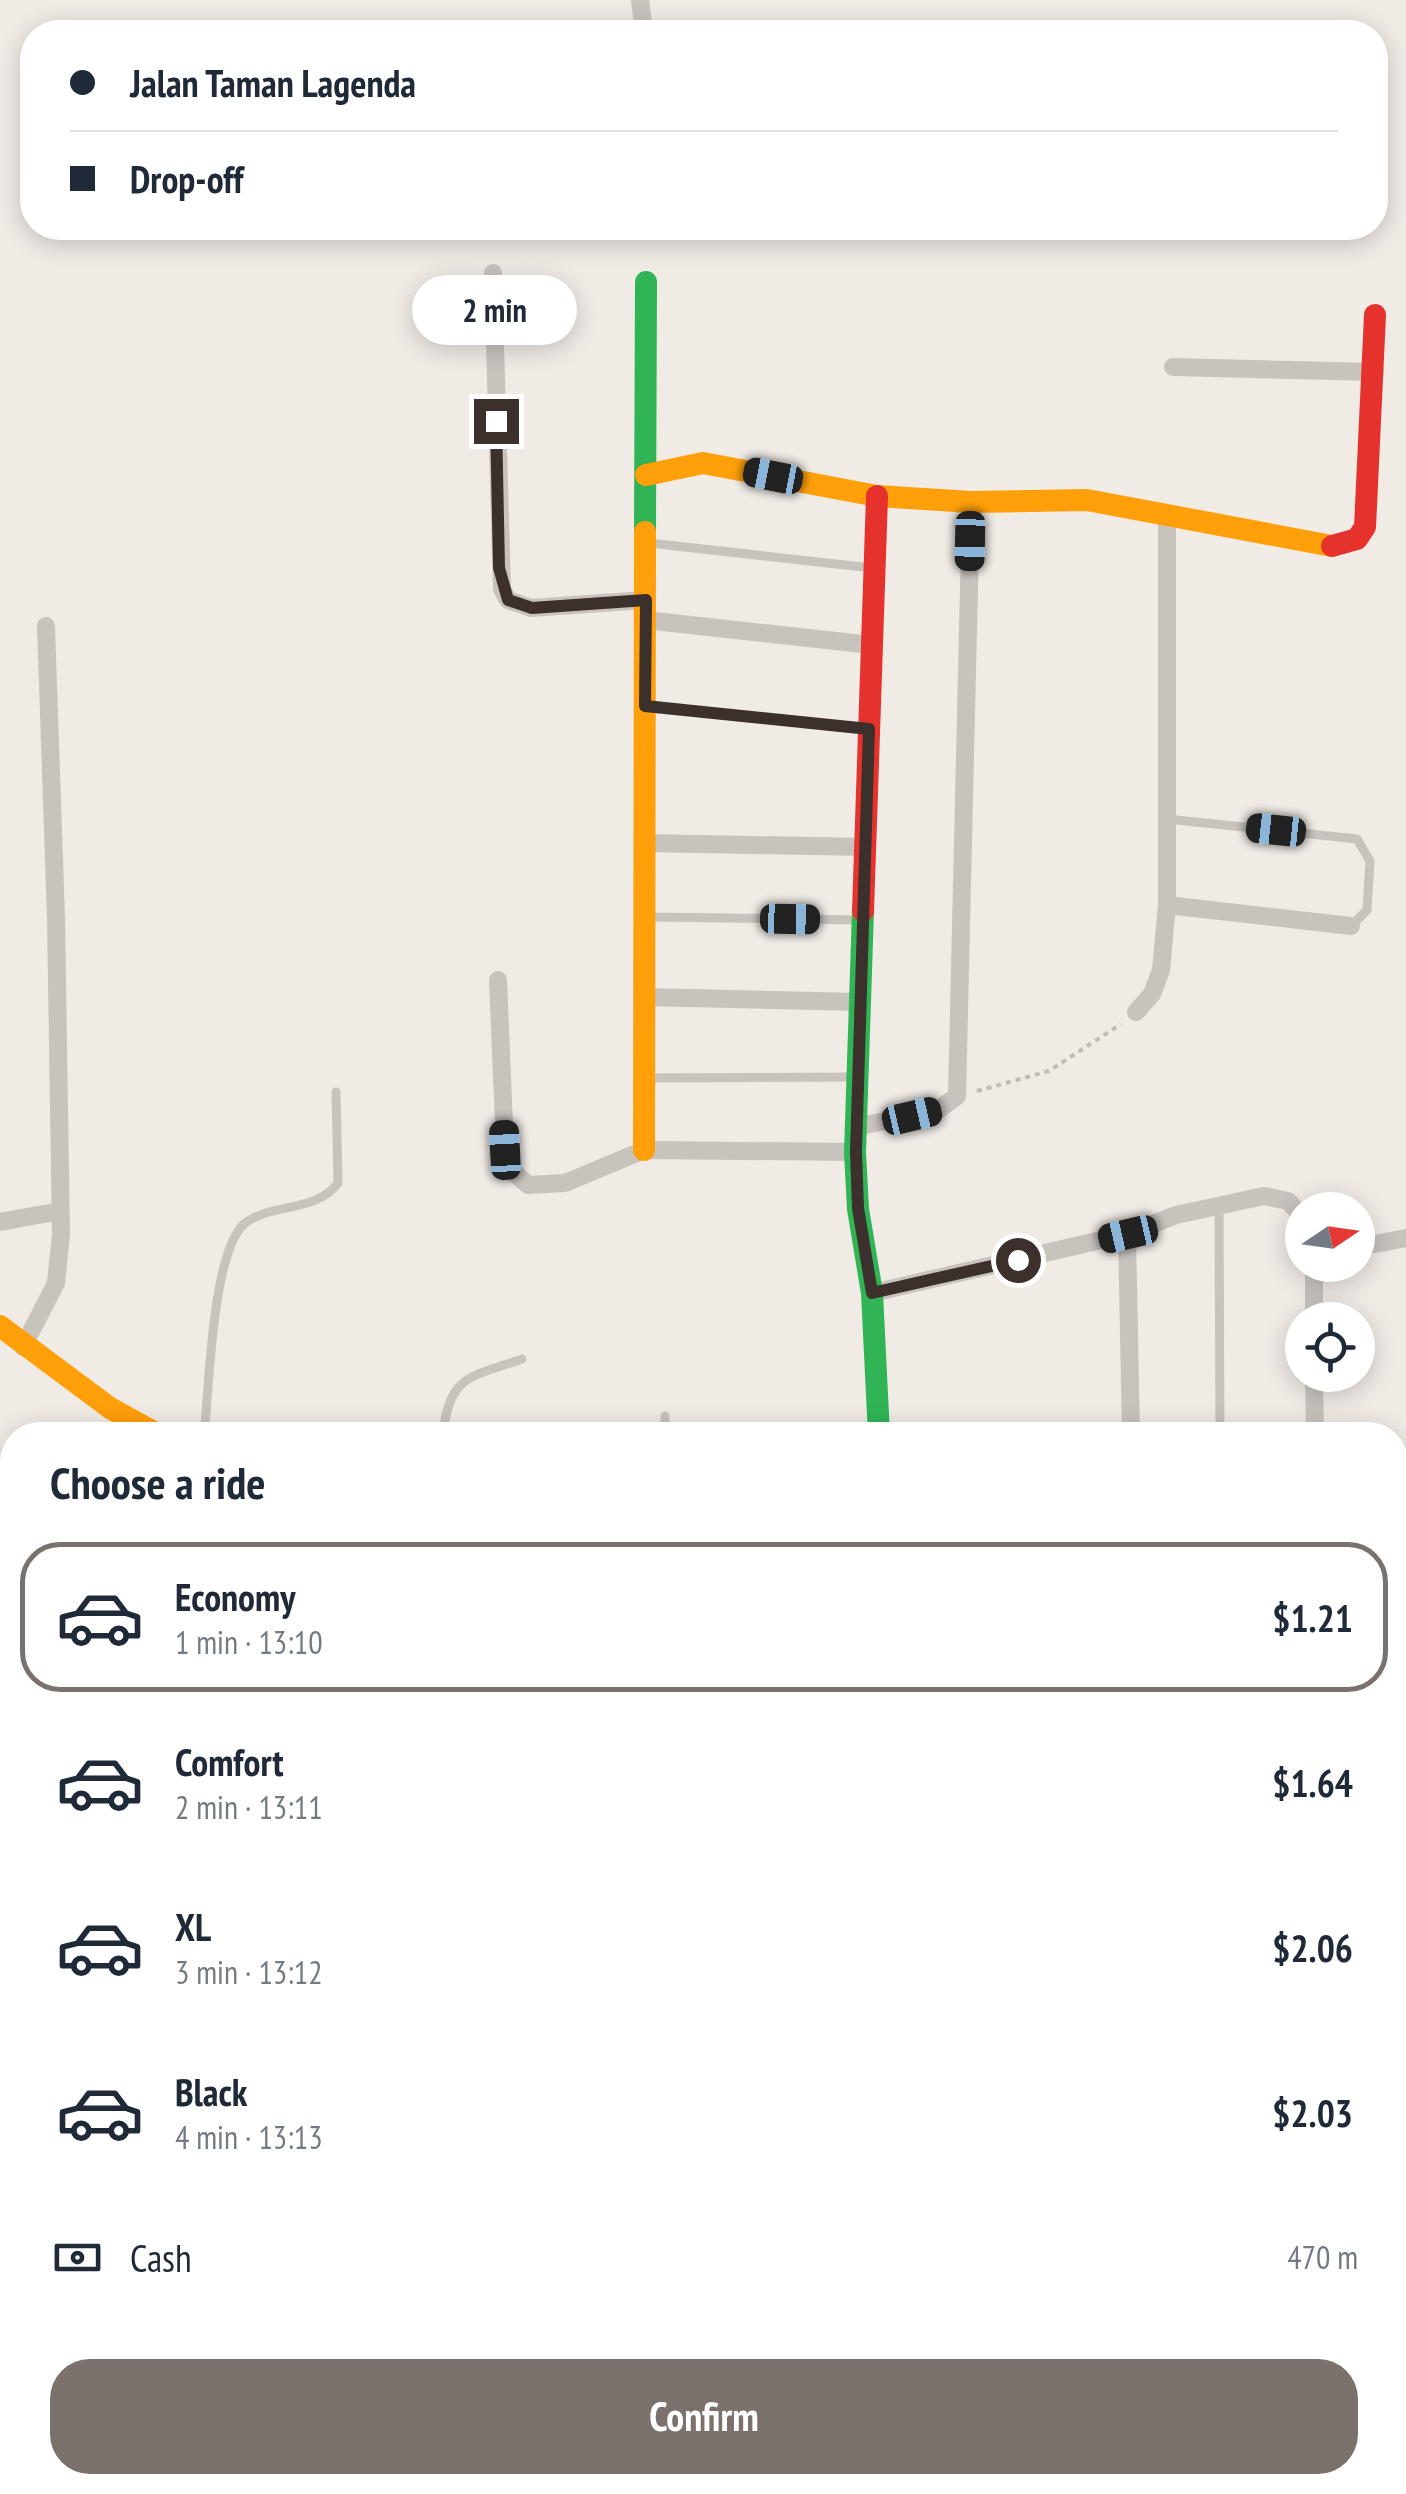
<!DOCTYPE html>
<html lang="en">
<head>
<meta charset="utf-8">
<style>
	:root { --surface:#fff; --page:#f2f2f3; --text:#1f2937; --muted:#747a83; --line:#e0e1e3; --accent:#7a716c }
	body { margin:0; font-family:"PT Sans Narrow",sans-serif; background:var(--page); color:var(--text); height:100vh; display:flex; flex-direction:column; font-size:38px; white-space:nowrap }
	* { box-sizing:border-box; margin:0 }
	p { font-size:32px; color:var(--muted) }
	.icon { flex:none; width:55px; height:55px; fill:none; stroke:currentColor; stroke-width:2; stroke-linecap:round; stroke-linejoin:round }
	.map { position:relative; flex:1; overflow:hidden }
	.panel { position:absolute; left:0px; top:1422px; width:1408px; height:1072px; display:flex; flex-direction:column; background:var(--surface); border-radius:40px 40px 0 0; box-shadow:0 5px 25px #0003 }
	.panel>* { flex:none }
	.guide { position:absolute; left:20px; top:20px; width:1368px; height:220px; border-radius:40px; box-shadow:0 5px 25px #0003; display:grid; align-content:center; height:220px; padding:0 50px; background:var(--surface) }
	.needle { width:65px; rotate:77deg }
	.buttons { position:absolute; left:1285px; top:1192px; display:grid; gap:20px }
	.buttons a { display:grid; place-items:center; width:90px; height:90px; border-radius:50%; background:var(--surface); box-shadow:0 5px 25px #0003; font-size:50px }
	.end { position:absolute; width:45px; height:45px; margin:-22px; border:12px solid #3b302b; background:#fff; box-shadow:0 0 0 5px #fff }
	.from { border-radius:50% }
	.bubble { position:absolute; height:70px; border-radius:35px; background:var(--surface); box-shadow:0 5px 25px #0003; font-size:32px; font-weight:700; line-height:70px; text-align:center }
	.car { position:absolute; width:30px; height:60px; margin:-30px -15px; border-radius:12px; box-shadow:0 0 8px 2px #0007; background:linear-gradient(#222 24%,#8ab4d8 0 40%,#222 0 76%,#8ab4d8 0 86%,#222 0) }
	.guide b { display:flex; align-items:center; gap:35px; height:95px; font-size:38px }
	.guide b+b { border-top:2px solid var(--line) }
	.guide i { width:25px; height:25px; background:var(--text) }
	ul { padding:0; list-style:none }
	li { display:flex; align-items:center; gap:30px; height:150px; margin:0 20px 15px; padding:0 30px; border:5px solid transparent; border-radius:40px }
	li div { flex:1 }
	li b { display:block; font-size:38px }
	li em { font-style:normal; font-weight:700 }
	li.current { border-color:var(--accent) }
	li>.icon { width:90px; height:90px; stroke-width:1.5 }
	h2 { padding:0 50px; font-size:45px; line-height:120px }
	.pay { display:flex; align-items:center; gap:25px; height:110px; padding:0 50px; font-size:38px }
	.pay p { margin-inline-start:auto }
	.cta { display:flex; gap:20px; margin-top:auto; padding:20px 50px }
	.cta a { flex:1; height:115px; border-radius:40px; background:var(--accent); color:#fff; font-size:40px; font-weight:700; line-height:115px; text-align:center }
	.map>svg:first-child { display:block }
	.lines { fill:none; stroke-linecap:round; stroke-linejoin:round }
	.path { stroke:#c2bbb6; stroke-width:4; stroke-dasharray:5 5; stroke-linecap:butt }
	.lane { stroke:#c9c3be; stroke-width:9 }
	.street { stroke:#c9c3be; stroke-width:18 }
	.fast { stroke:#30b455; stroke-width:22 }
	.slow { stroke:#ff9f0a; stroke-width:22 }
	.jam { stroke:#e5322d; stroke-width:22 }
	.route { stroke:#3b302b; stroke-width:12 }
</style>
</head>
<body>
<div class="map">
<svg width="1406" height="2494" viewBox="0 0 1406 2494">
	<rect width="100%" height="100%" fill="#f0ebe5"/>
	<g class="lines">
		<polyline class="path" points="977,1091 1049,1071 1121,1024"/>
		<g class="lane">
			<polyline points="649,543 872,568"/>
			<polyline points="648,706 866,729"/>
			<polyline points="1167,819 1357,839 1370,861 1367,910 1351,926"/>
			<polyline points="651,917 860,920"/>
			<polyline points="646,1078 855,1077"/>
			<polyline points="1219,1206 1220,1435"/>
			<path d="M204,1435C209,1392 212,1242 248,1221C276,1203 316,1212 338,1183L336,1092"/>
			<path d="M443,1435C449,1375 470,1377 522,1359"/>
			<polyline points="665,1435 665,1416"/>
			<polyline points="0,1703 12,1700"/>
			<polyline points="1395,1818 1406,1821"/>
		</g>
		<g class="street">
			<polyline points="640,0 644,32"/>
			<polyline points="493,273 502,589 508,600 531,608 645,600"/>
			<polyline points="1173,367 1375,372"/>
			<polyline points="645,620 872,645"/>
			<polyline points="645,843 866,847"/>
			<polyline points="1167,905 1351,926"/>
			<polyline points="498,980 505,1150 510,1169 528,1185 565,1183 644,1150 855,1152"/>
			<polyline points="644,997 860,1002"/>
			<polyline points="1136,1012 1152,994 1161,970 1167,905 1167,514"/>
			<polyline points="856,1127 938,1110 957,1096 971,502"/>
			<polyline points="0,1222 60,1211"/>
			<polyline points="1127,1234 1131,1435"/>
			<polyline points="1358,1247 1406,1238"/>
			<polyline points="1314,1265 1314,1320"/>
			<polyline points="872,1293 1127,1234 1176,1215 1264,1196 1288,1201 1302,1216"/>
			<polyline points="23,1347 56,1283 61,1234 56,918 46,626"/>
			<polyline points="1314,1375 1315,1435"/>
			<polyline points="1395,2171 1406,2175"/>
			<polyline points="1395,2408 1406,2407"/>
			<polyline points="609,2482 637,2482"/>
			<polyline points="943,2482 945,2494"/>
			<polyline points="1107,2482 1108,2494"/>
			<polyline points="51,2494 424,2482"/>
			<polyline points="1335,2494 1336,2482"/>
		</g>
		<g class="fast">
			<polyline points="645,532 646,282"/>
			<polyline points="863,911 855,1152 858,1209 872,1293 879,1435"/>
		</g>
		<g class="slow">
			<polyline points="646,475 703,463 877,496 971,502 1087,500 1332,546"/>
			<polyline points="644,1150 645,532"/>
			<polyline points="0,1326 110,1408 159,1435"/>
		</g>
		<g class="jam">
			<polyline points="1332,546 1357,539 1365,527 1375,315"/>
			<polyline points="863,911 877,496"/>
			<polyline points="1395,1876 1406,1880"/>
		</g>
	</g>
	<g class="lines">
		<polyline class="route" points="496,421 499,568 508,600 532,608 646,600 645,706 869,729 856,1152 858,1208 872,1293 1018,1260"/>
	</g>
</svg>
<div class="buttons">
<a><svg class="needle" viewBox="-14 -14 28 28"><path d="M0-13l5 13h-10z" fill="#e53935"/><path d="M0 13l5-13h-10z" fill="#747a83"/></svg></a>
<a><svg class="icon" aria-label="locate" viewBox="0 0 24 24"><circle cx="12" cy="12" r="6"/><path d="M12 2v4M12 18v4M2 12h4M18 12h4"/></svg></a>
</div>
<i class="end from" style="left:1018px;top:1260px"></i>
<i class="end" style="left:496px;top:421px"></i>
<div class="bubble" style="left:412px;top:275px;width:165px">2 min</div>
<i class="car" style="left:773px;top:476px;rotate:281deg"></i>
<i class="car" style="left:970px;top:541px;rotate:181deg"></i>
<i class="car" style="left:1276px;top:830px;rotate:276deg"></i>
<i class="car" style="left:790px;top:919px;rotate:91deg"></i>
<i class="car" style="left:912px;top:1116px;rotate:77deg"></i>
<i class="car" style="left:505px;top:1150px;rotate:357deg"></i>
<i class="car" style="left:1128px;top:1234px;rotate:257deg"></i>
<div class="guide">
<b><i class="from"></i>Jalan Taman Lagenda</b>
<b><i></i>Drop-off</b>
</div>
<section class="panel">
<h2>Choose a ride</h2>
<ul>
<li class="current"><svg class="icon" aria-label="car" viewBox="0 0 24 24"><path d="M5 17H2v-5l4-1 3-4h7l3 4 3 1v5h-3M9 17h6M6 11h13"/><circle cx="7" cy="17" r="2"/><circle cx="17" cy="17" r="2"/></svg><div><b>Economy</b><p>1 min · 13:10</p></div><em>$1.21</em></li>
<li><svg class="icon" aria-label="car" viewBox="0 0 24 24"><path d="M5 17H2v-5l4-1 3-4h7l3 4 3 1v5h-3M9 17h6M6 11h13"/><circle cx="7" cy="17" r="2"/><circle cx="17" cy="17" r="2"/></svg><div><b>Comfort</b><p>2 min · 13:11</p></div><em>$1.64</em></li>
<li><svg class="icon" aria-label="car" viewBox="0 0 24 24"><path d="M5 17H2v-5l4-1 3-4h7l3 4 3 1v5h-3M9 17h6M6 11h13"/><circle cx="7" cy="17" r="2"/><circle cx="17" cy="17" r="2"/></svg><div><b>XL</b><p>3 min · 13:12</p></div><em>$2.06</em></li>
<li><svg class="icon" aria-label="car" viewBox="0 0 24 24"><path d="M5 17H2v-5l4-1 3-4h7l3 4 3 1v5h-3M9 17h6M6 11h13"/><circle cx="7" cy="17" r="2"/><circle cx="17" cy="17" r="2"/></svg><div><b>Black</b><p>4 min · 13:13</p></div><em>$2.03</em></li>
</ul>
<div class="pay"><svg class="icon" aria-label="cash" viewBox="0 0 24 24"><path d="M3 7h18v10H3z"/><circle cx="12" cy="12" r="2"/></svg>Cash<p>470 m</p></div>
<div class="cta"><a>Confirm</a></div>
</section>
</div>
</body>
</html>
